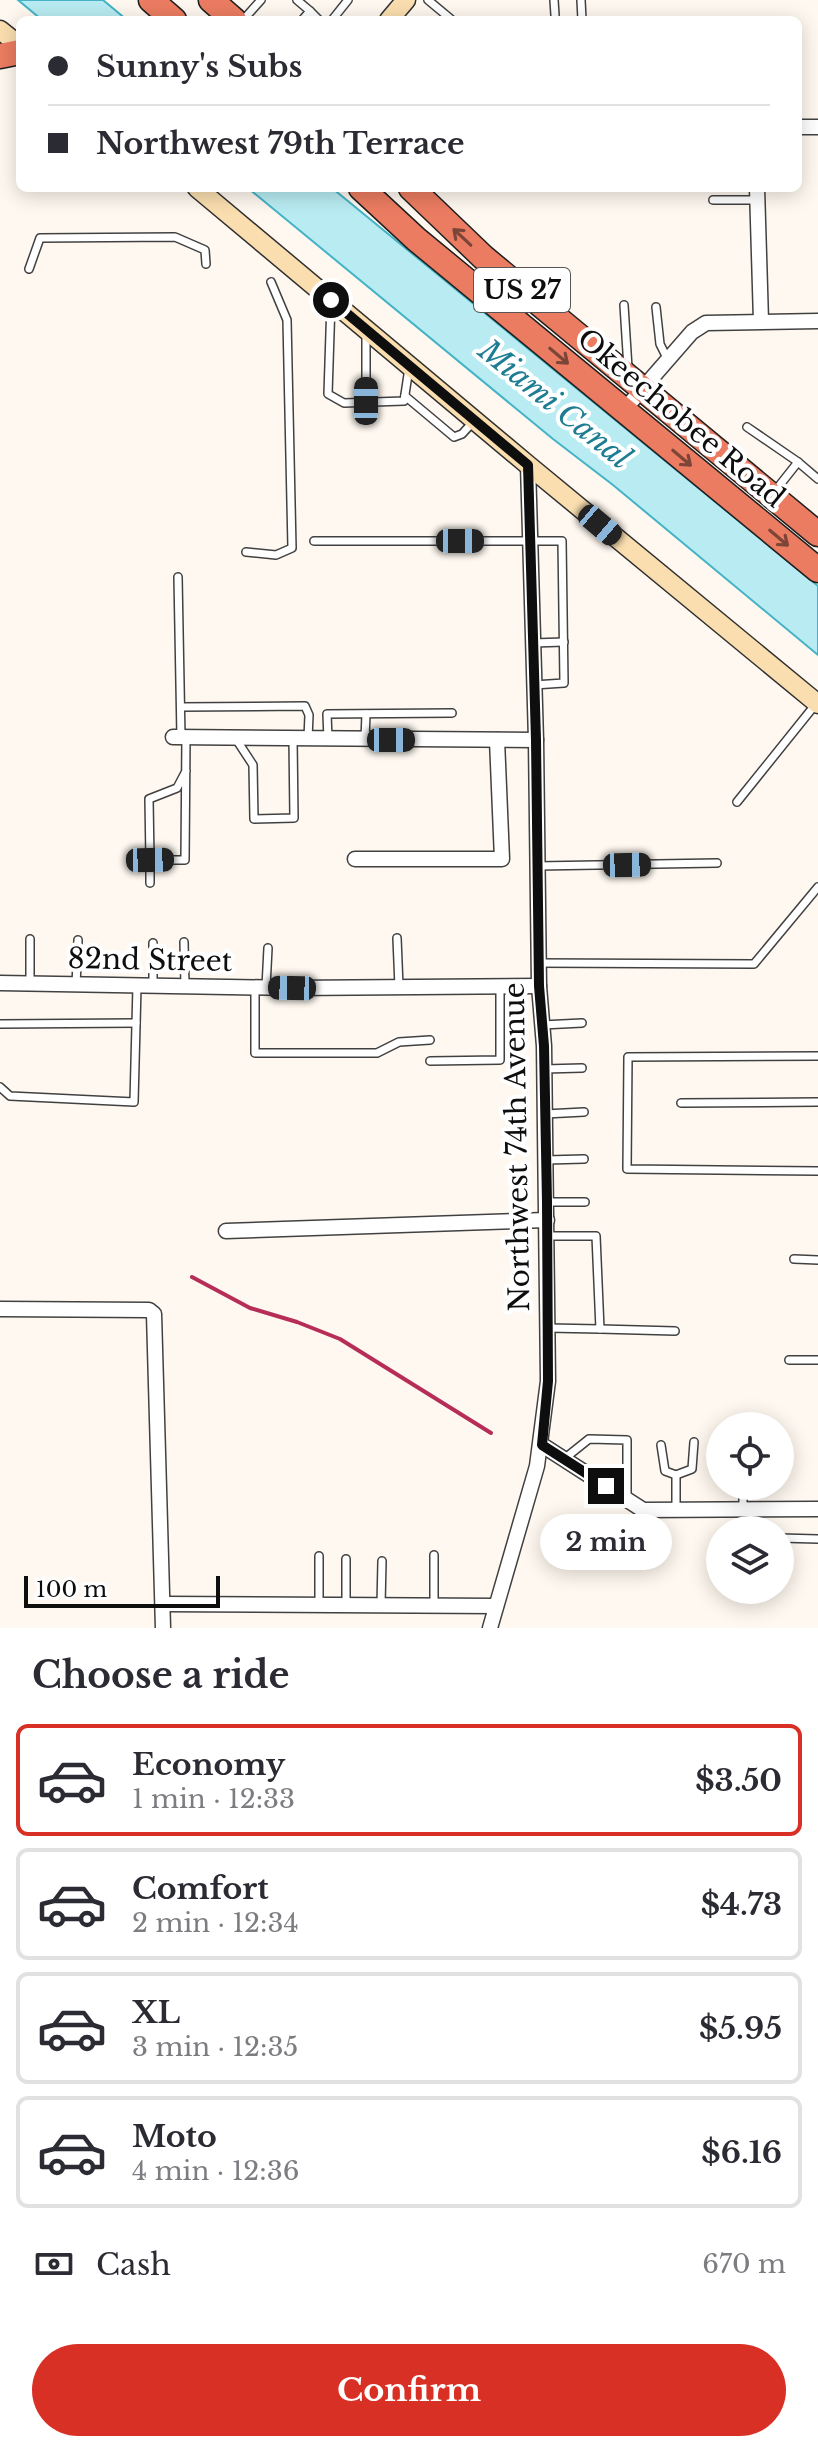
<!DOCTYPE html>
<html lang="en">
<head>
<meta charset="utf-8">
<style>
	:root { --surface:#fff; --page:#f7f7f7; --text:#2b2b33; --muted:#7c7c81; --line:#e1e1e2; --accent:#d93025 }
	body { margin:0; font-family:"Libre Baskerville",serif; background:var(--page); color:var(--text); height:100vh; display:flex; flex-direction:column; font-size:30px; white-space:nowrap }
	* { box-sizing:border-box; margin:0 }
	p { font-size:26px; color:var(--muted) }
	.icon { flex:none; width:44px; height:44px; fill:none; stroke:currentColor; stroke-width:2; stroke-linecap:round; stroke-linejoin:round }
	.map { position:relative; height:1628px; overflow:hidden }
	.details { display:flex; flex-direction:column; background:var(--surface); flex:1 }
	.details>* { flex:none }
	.hud { position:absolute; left:16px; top:16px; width:786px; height:176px; border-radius:12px; box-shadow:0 4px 20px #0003; display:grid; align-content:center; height:176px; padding:0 32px; background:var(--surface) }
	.tools { position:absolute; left:706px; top:1412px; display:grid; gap:16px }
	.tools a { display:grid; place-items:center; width:88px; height:88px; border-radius:50%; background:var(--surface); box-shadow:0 4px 20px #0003; font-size:40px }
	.scale { position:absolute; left:24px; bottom:20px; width:196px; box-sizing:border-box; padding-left:8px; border:4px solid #0e0e0e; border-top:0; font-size:22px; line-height:28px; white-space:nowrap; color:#0e0e0e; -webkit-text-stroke:6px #fff; paint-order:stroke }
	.end { position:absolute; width:36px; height:36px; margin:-18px; border:10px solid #0e0e0e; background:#fff; box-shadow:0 0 0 4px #fff }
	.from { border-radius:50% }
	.bubble { position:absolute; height:56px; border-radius:28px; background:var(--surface); box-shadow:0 4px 20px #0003; font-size:26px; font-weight:800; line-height:56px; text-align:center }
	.car { position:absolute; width:24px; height:48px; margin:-24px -12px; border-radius:10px; box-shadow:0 0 6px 2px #0007; background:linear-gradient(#222 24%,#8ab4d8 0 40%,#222 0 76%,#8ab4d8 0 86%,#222 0) }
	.hud b { display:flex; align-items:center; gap:28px; height:76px; font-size:30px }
	.hud b+b { border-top:2px solid var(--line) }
	.hud i { width:20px; height:20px; background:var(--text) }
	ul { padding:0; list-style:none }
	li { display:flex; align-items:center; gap:24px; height:112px; margin:0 16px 12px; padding:0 16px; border:4px solid var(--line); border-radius:12px }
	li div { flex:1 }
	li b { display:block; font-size:30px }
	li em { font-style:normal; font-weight:800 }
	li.active { border-color:var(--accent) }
	li>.icon { width:72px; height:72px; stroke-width:1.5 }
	h2 { padding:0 32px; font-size:36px; line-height:96px }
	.pay { display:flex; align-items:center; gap:20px; height:88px; padding:0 32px; font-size:30px }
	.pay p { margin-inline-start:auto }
	.action { display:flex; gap:16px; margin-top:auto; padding:16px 32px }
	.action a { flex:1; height:92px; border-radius:48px; background:var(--accent); color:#fff; font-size:32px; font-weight:800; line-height:92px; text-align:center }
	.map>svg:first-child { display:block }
	.water { fill:#b8ecf2; stroke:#43b3c5; stroke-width:2 }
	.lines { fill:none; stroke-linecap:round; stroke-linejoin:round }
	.lane-casing { stroke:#414141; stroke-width:10 }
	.street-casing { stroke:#414141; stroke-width:17 }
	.secondary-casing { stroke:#303030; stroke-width:21 }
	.highway-casing { stroke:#1f1f1f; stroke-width:27 }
	.lane { stroke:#fff; stroke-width:7 }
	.street { stroke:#fff; stroke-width:14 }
	.secondary { stroke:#fadeaf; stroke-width:18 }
	.highway { stroke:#eb7c61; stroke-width:24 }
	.rail { stroke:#b62e58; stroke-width:4 }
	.oneway { stroke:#7c4538 }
	.route { stroke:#0e0e0e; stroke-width:10 }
	.labels { text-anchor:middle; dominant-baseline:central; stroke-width:8; stroke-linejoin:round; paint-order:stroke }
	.shield { fill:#fff; stroke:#565656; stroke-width:2 }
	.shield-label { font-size:26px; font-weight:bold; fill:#0e0e0e }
	.street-label { font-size:28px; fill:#0e0e0e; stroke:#fff }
	.water-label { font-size:30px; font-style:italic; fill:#1e7d92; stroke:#fff }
</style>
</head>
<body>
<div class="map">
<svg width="818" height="1628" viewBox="0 0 818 1628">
	<rect width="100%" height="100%" fill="#fef8f0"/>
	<g class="water">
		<polygon points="18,0 103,0 127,20 42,20"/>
		<polygon points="248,188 332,188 818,586 818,655 613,485 553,439"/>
	</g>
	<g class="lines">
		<g class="lane-casing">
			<g id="lane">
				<polyline points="297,0 310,11"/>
				<polyline points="428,0 452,20"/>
				<polyline points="554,0 555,15"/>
				<polyline points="581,0 582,20"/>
				<polyline points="243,20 261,0"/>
				<polyline points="302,20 310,11 319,20"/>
				<polyline points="332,20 348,0"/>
				<polyline points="713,200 757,200"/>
				<polyline points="29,269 40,238 175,237 205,250 206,264"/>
				<polyline points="331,302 328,394 344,403 404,401 409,368"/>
				<polyline points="624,305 628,368"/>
				<polyline points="656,307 660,344 668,360"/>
				<polyline points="405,396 454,437 462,434 473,422"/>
				<polyline points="366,401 366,331"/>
				<polyline points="747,427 798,462"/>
				<polyline points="775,491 798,462 818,479"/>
				<polyline points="314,541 562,541 564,683 534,685"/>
				<polyline points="246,552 276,555 292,548 287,320 271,282"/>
				<polyline points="178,577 181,737"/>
				<polyline points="533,643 564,642"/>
				<polyline points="181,707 305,706 309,715 308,738"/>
				<polyline points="236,739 253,765 254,819 294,818 293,739"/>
				<polyline points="328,739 327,714 452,713"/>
				<polyline points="365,739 366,714"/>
				<polyline points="186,771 177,788 149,799 150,860 185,860 186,737"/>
				<polyline points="737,802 815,705"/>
				<polyline points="537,866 717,863"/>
				<polyline points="150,883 150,860"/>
				<polyline points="397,938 399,987"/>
				<polyline points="30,939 30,984"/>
				<polyline points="184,942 185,986"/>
				<polyline points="153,943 153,984"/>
				<polyline points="538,963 754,964 818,887"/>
				<polyline points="76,985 78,940"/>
				<polyline points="255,987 255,1053 377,1053 399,1042 430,1040"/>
				<polyline points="266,987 268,948"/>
				<polyline points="0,1024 136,1023"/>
				<polyline points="542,1025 582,1023"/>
				<polyline points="818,1056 628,1057 627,1169 818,1171"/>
				<polyline points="430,1061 500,1060 500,986"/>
				<polyline points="544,1069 582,1068"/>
				<polyline points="0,1087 10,1096 134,1102 137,986"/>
				<polyline points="681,1103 818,1102"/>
				<polyline points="545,1114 584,1112"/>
				<polyline points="546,1160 584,1159"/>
				<polyline points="547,1202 585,1202"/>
				<polyline points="547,1236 596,1236 600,1329 548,1328"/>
				<polyline points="794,1259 818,1260"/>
				<polyline points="600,1329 675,1331"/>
				<polyline points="789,1360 818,1360"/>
				<polyline points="661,1445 665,1471 676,1475 676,1510"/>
				<polyline points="564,1459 589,1439 627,1440 627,1499"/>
				<polyline points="676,1475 692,1469 694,1442"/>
				<polyline points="743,1509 743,1486"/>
				<polyline points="780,1538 818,1539"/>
				<polyline points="434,1555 434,1606"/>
				<polyline points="319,1556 319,1605"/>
				<polyline points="346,1559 346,1605"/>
				<polyline points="381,1605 382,1561"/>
			</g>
		</g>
		<g class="street-casing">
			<g id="street">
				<polyline points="798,127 818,127"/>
				<polyline points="757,188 761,321"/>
				<polyline points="624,410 692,332 706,323 818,321"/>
				<polyline points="173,737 536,740"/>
				<polyline points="355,859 502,859 497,740"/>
				<polyline points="0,983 292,988 539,986"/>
				<polyline points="226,1231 547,1220"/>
				<polyline points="0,1309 149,1310 154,1314 163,1628"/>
				<polyline points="542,1445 643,1510 818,1509"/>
				<polyline points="163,1604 496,1606"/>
				<polyline points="490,1628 537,1466 548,1381 544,1046 539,986 536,740 528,465"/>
			</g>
		</g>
		<g class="secondary-casing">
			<g id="secondary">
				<polyline points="389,20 406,0"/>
				<polyline points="0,30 20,46"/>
				<polyline points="197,188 528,465 818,704"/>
			</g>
		</g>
		<g class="highway-casing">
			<g id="highway">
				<polyline points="151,0 174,20"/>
				<polyline points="211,0 234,20"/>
				<polyline points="0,56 20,52"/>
				<polyline points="361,188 416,239 818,570"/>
				<polyline points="411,188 483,257 818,534"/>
			</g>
		</g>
		<use href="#lane" class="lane"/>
		<use href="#street" class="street"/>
		<use href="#secondary" class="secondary"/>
		<use href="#highway" class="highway"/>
		<polyline class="rail" points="192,1277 250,1308 297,1322 340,1339 491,1433"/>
	</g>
	<defs><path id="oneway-shaft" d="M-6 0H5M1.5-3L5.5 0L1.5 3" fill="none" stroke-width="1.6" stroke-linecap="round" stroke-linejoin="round" transform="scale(2)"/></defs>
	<g class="oneway">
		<use href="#oneway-shaft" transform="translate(462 237) rotate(-137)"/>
		<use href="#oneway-shaft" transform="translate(559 356) rotate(40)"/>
		<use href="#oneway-shaft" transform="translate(682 458) rotate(40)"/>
		<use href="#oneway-shaft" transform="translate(779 538) rotate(40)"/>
	</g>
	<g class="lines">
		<polyline class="route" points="331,300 528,465 536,740 539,986 544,1046 547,1202 548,1381 542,1445 606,1486"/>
	</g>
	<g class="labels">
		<rect class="shield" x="474" y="268" width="96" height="44" rx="6"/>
		<g class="shield-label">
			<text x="522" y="290">US 27</text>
		</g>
		<g class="street-label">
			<text transform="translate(681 418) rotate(40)">Okeechobee Road</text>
			<text transform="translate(150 960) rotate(1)">82nd Street</text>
			<text transform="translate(517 1147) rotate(-91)">Northwest 74th Avenue</text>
		</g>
		<g class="water-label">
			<text transform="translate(555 404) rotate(39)">Miami Canal</text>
		</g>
	</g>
</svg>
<div class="tools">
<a><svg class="icon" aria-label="locate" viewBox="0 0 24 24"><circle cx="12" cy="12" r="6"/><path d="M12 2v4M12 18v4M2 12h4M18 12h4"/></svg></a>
<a><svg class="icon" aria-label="layers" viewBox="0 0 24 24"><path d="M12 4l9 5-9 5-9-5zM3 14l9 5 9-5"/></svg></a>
</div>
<div class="scale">100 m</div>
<i class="end from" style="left:331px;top:300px"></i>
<i class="end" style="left:606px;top:1486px"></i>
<div class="bubble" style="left:540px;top:1514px;width:132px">2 min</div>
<i class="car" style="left:366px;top:401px;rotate:0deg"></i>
<i class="car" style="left:600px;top:525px;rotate:130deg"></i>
<i class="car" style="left:460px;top:541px;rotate:90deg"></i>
<i class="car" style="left:391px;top:740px;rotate:90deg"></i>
<i class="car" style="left:150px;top:860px;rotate:89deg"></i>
<i class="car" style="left:627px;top:865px;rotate:89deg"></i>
<i class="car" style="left:292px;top:988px;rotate:271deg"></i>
<div class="hud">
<b><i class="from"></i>Sunny's Subs</b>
<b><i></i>Northwest 79th Terrace</b>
</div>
</div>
<section class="details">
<h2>Choose a ride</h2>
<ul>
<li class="active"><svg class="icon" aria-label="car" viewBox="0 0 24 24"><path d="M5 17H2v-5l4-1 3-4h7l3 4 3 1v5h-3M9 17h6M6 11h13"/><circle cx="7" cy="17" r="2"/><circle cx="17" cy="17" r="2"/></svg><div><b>Economy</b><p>1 min · 12:33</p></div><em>$3.50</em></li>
<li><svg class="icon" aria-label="car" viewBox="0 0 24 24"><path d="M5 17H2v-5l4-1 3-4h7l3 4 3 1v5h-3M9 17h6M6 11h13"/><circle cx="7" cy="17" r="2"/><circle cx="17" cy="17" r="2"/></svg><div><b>Comfort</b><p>2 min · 12:34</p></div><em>$4.73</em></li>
<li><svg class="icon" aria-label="car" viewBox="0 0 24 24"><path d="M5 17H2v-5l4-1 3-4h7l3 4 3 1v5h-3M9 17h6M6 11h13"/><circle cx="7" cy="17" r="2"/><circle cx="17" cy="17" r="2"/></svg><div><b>XL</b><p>3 min · 12:35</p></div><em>$5.95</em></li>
<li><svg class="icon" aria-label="car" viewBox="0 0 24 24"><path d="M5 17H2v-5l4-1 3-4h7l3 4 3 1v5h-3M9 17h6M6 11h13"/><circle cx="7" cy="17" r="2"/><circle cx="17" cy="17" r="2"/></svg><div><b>Moto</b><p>4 min · 12:36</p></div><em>$6.16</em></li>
</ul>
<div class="pay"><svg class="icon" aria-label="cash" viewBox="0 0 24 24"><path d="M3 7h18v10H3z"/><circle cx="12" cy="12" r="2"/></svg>Cash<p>670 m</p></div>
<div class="action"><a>Confirm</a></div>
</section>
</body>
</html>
